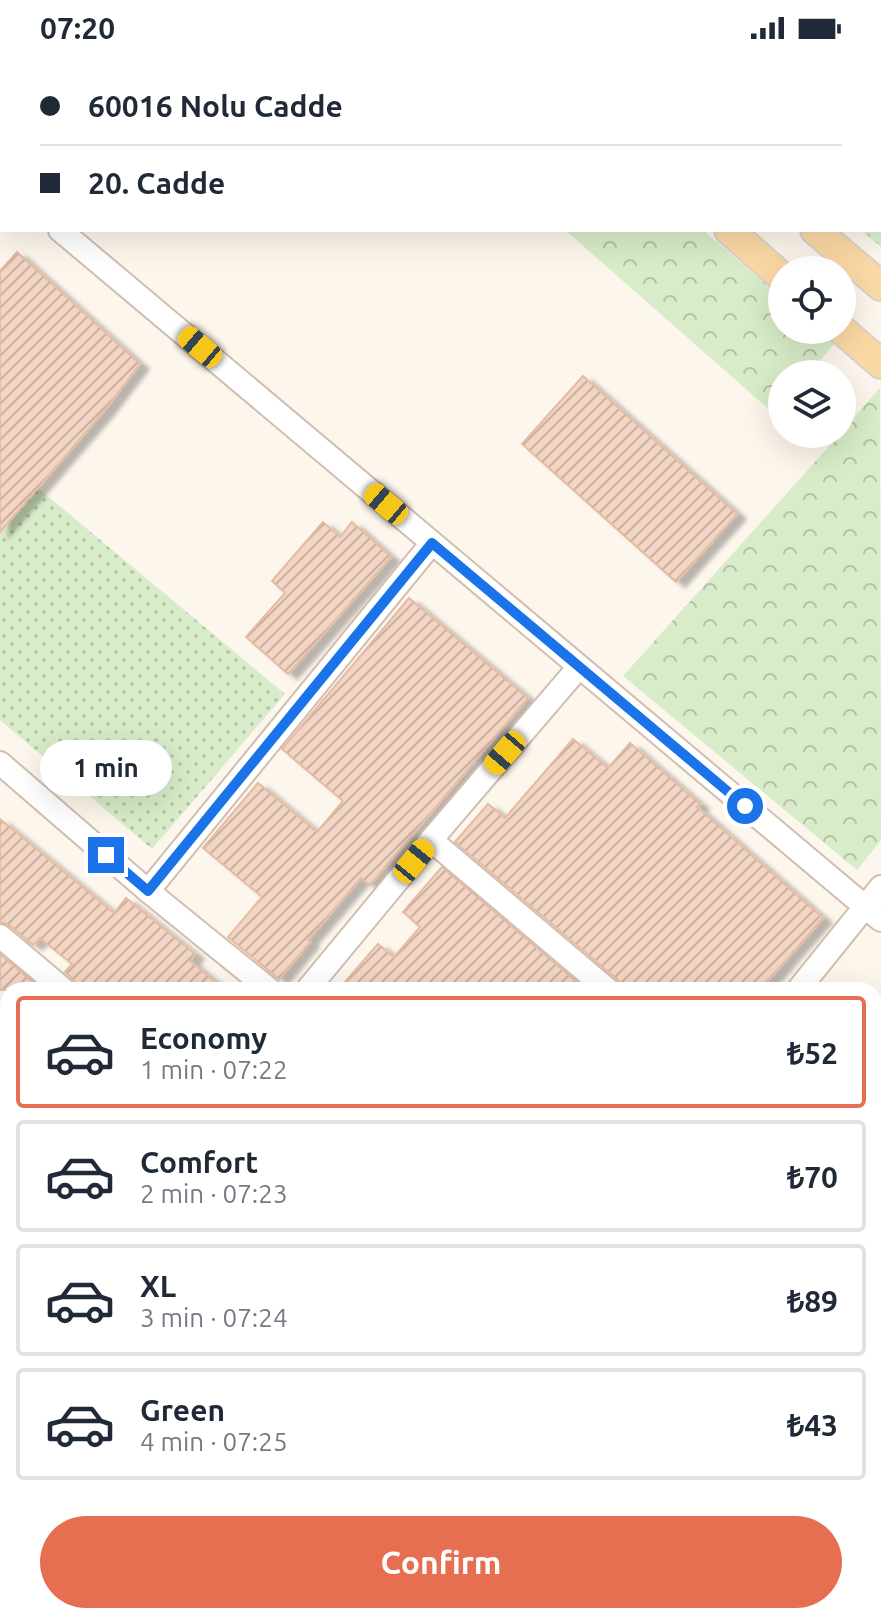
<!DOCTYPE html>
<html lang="en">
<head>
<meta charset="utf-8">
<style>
	:root { --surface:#fff; --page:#f6f6f7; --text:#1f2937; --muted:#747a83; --line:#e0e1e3; --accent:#e76f51 }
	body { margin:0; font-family:Ubuntu,sans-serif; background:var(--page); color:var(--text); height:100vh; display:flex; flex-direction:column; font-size:30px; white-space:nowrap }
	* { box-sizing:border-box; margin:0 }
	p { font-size:26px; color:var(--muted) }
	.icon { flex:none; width:44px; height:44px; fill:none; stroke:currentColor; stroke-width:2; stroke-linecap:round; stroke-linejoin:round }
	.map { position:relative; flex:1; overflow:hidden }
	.drawer { position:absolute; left:0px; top:926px; width:882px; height:642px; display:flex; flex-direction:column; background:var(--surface); border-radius:24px 24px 0 0; box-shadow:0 8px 32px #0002 }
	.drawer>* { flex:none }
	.guide { position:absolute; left:0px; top:0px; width:882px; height:176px; box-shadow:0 8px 32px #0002; display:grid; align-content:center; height:176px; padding:0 40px; background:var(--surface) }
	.fabs { position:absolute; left:768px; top:200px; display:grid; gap:16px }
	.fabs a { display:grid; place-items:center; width:88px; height:88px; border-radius:50%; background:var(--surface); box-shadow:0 8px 32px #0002; font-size:40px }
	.end { position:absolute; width:36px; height:36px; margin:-18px; border:10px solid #1a73e8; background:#fff; box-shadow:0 0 0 4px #fff }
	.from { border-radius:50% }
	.bubble { position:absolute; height:56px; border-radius:28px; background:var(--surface); box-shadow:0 8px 32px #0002; font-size:26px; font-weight:600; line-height:56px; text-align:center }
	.car { position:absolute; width:24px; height:48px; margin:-24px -12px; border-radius:10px; box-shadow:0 0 6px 2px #0007; background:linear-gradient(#f5c518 24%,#345 0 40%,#f5c518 0 76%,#345 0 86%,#f5c518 0) }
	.guide b { display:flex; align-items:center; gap:28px; height:76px; font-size:30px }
	.guide b+b { border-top:2px solid var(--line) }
	.guide i { width:20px; height:20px; background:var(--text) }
	ul { padding:14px 0 0; list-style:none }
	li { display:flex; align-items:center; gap:24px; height:112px; margin:0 16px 12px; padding:0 24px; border:4px solid var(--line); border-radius:8px }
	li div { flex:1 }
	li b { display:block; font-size:30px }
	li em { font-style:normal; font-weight:600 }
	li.on { border-color:var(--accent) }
	li>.icon { width:72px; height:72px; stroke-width:1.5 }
	.cta { display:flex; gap:16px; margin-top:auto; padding:16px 40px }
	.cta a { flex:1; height:92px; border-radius:48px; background:var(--accent); color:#fff; font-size:32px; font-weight:600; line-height:92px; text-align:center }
	.status { display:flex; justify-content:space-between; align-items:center; height:56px; padding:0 40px; background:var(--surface); direction:ltr }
	.status svg { height:22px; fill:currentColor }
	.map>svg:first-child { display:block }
	.forest { fill:url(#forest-crowns) }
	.park { fill:url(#park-dots) }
	.building { fill:url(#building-hatch); stroke:#e6bba3; stroke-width:2; filter:url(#shadow) }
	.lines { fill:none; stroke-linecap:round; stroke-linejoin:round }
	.minor-casing { stroke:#d1beb0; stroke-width:26 }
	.major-casing { stroke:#dad1cd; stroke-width:32 }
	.minor { stroke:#fff; stroke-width:22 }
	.major { stroke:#fbd9a5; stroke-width:28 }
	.route { stroke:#1a73e8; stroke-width:10 }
</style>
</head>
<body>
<div class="status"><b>07:20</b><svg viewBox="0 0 49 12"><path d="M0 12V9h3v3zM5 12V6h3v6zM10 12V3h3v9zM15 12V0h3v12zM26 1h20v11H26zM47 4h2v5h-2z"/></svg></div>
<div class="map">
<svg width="881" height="1567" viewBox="0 0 881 1567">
	<defs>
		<pattern id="forest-crowns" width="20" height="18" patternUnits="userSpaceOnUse" patternTransform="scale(2)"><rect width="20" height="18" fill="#d8ecc9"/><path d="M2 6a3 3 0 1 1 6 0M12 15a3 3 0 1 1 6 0" fill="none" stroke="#b4c2a5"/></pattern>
		<pattern id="park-dots" width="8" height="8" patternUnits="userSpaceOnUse" patternTransform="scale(2)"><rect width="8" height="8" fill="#d8ecc9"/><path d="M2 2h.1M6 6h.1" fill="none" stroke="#b4c2a5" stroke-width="1.8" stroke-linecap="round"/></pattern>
		<pattern id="building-hatch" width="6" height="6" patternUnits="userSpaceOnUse" patternTransform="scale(2)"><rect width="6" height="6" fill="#f3d5c3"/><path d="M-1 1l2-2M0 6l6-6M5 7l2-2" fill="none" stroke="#cab0a1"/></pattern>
		<filter id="shadow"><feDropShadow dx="9" dy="5" stdDeviation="2" flood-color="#0004"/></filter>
	</defs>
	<rect width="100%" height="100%" fill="#fdf6ec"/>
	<g class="forest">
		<polygon points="565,174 703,174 782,242 782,274 819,274 835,287 808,318 782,318 782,347 773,357"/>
		<polygon points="880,332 881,784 857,814 623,620 840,378 842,378 842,375"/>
	</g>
	<g class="park">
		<polygon points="663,0 881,0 881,191 861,174 880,174 880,2 666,2"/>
		<polygon points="38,432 285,638 152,793 0,664 0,476"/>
	</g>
	<g class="building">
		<polygon points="17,196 140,308 104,355 0,476 0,215"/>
		<polygon points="583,320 737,458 676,526 522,388"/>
		<polygon points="323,466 340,481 352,466 391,501 288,618 246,581 285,537 272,525"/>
		<polygon points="409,542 528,642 370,829 361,822 308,884 310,886 279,923 228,881 262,841 203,792 258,727 317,776 343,745 282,693"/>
		<polygon points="573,683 608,712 630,687 700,748 697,751 823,862 760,934 622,934 617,923 455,786 488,748 505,762"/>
		<polygon points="0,763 114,857 126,842 195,898 190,905 225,934 78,934 74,924 65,916 72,908 40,882 33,889 9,869 0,866"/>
		<polygon points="442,811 586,934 338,934 378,888 394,901 420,871 403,856"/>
		<polygon points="0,898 42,934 0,934"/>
	</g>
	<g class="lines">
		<g class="minor-casing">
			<g id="minor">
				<polyline points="104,2 105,0"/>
				<polyline points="0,124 2,122"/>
				<polyline points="60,174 881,864"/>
				<polyline points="0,707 148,835 270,934"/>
				<polyline points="431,784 608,934"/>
				<polyline points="148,835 432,487"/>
				<polyline points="0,880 64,934"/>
				<polyline points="307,934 431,784 579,611"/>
				<polyline points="798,934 881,831"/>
				<polyline points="0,1035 8,1042"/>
				<polyline points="874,1126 881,1133"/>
				<polyline points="0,1205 8,1212"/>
				<polyline points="874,1308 881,1299"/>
				<polyline points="0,1373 8,1379"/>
				<polyline points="874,1459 881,1465"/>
				<polyline points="218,1560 226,1567"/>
				<polyline points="320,1560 328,1567"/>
				<polyline points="610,1560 618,1567"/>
				<polyline points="795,1560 803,1567"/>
				<polyline points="256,1567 262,1560"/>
			</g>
		</g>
		<g class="major-casing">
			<g id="major">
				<polyline points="531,0 533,2"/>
				<polyline points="609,0 612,2"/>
				<polyline points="729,174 782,221"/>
				<polyline points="815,174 881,230"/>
				<polyline points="842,274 881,308"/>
			</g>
		</g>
		<use href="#minor" class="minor"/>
		<use href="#major" class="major"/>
	</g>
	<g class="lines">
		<polyline class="route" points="106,799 148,835 432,487 745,750"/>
	</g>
</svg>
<div class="fabs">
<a><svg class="icon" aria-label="locate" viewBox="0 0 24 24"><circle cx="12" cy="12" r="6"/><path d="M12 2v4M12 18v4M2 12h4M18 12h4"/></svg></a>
<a><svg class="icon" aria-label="layers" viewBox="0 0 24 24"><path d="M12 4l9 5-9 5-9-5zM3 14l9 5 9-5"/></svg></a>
</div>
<i class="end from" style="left:745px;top:750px"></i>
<i class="end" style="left:106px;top:799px"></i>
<div class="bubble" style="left:40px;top:684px;width:132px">1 min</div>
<i class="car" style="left:200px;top:291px;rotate:310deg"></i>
<i class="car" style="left:386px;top:448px;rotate:310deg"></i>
<i class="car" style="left:505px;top:697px;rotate:221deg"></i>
<i class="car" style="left:414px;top:805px;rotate:39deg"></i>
<div class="guide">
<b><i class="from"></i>60016 Nolu Cadde</b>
<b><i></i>20. Cadde</b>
</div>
<section class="drawer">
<ul>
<li class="on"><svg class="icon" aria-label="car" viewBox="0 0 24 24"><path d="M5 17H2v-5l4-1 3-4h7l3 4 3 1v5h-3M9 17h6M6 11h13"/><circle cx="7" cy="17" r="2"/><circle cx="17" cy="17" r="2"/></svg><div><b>Economy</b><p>1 min · 07:22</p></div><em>₺52</em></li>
<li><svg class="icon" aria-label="car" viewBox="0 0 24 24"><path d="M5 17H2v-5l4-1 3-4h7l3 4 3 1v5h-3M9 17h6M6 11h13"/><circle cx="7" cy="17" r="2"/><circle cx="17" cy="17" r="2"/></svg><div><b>Comfort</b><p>2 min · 07:23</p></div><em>₺70</em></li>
<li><svg class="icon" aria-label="car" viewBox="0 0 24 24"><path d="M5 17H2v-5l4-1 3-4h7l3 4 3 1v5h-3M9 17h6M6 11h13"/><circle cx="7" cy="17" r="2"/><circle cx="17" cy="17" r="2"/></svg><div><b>XL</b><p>3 min · 07:24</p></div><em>₺89</em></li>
<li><svg class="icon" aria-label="car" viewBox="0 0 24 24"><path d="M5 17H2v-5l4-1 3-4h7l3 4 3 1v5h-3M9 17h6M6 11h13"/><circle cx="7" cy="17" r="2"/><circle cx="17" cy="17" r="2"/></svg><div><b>Green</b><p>4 min · 07:25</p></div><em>₺43</em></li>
</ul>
<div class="cta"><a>Confirm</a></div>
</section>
</div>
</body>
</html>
